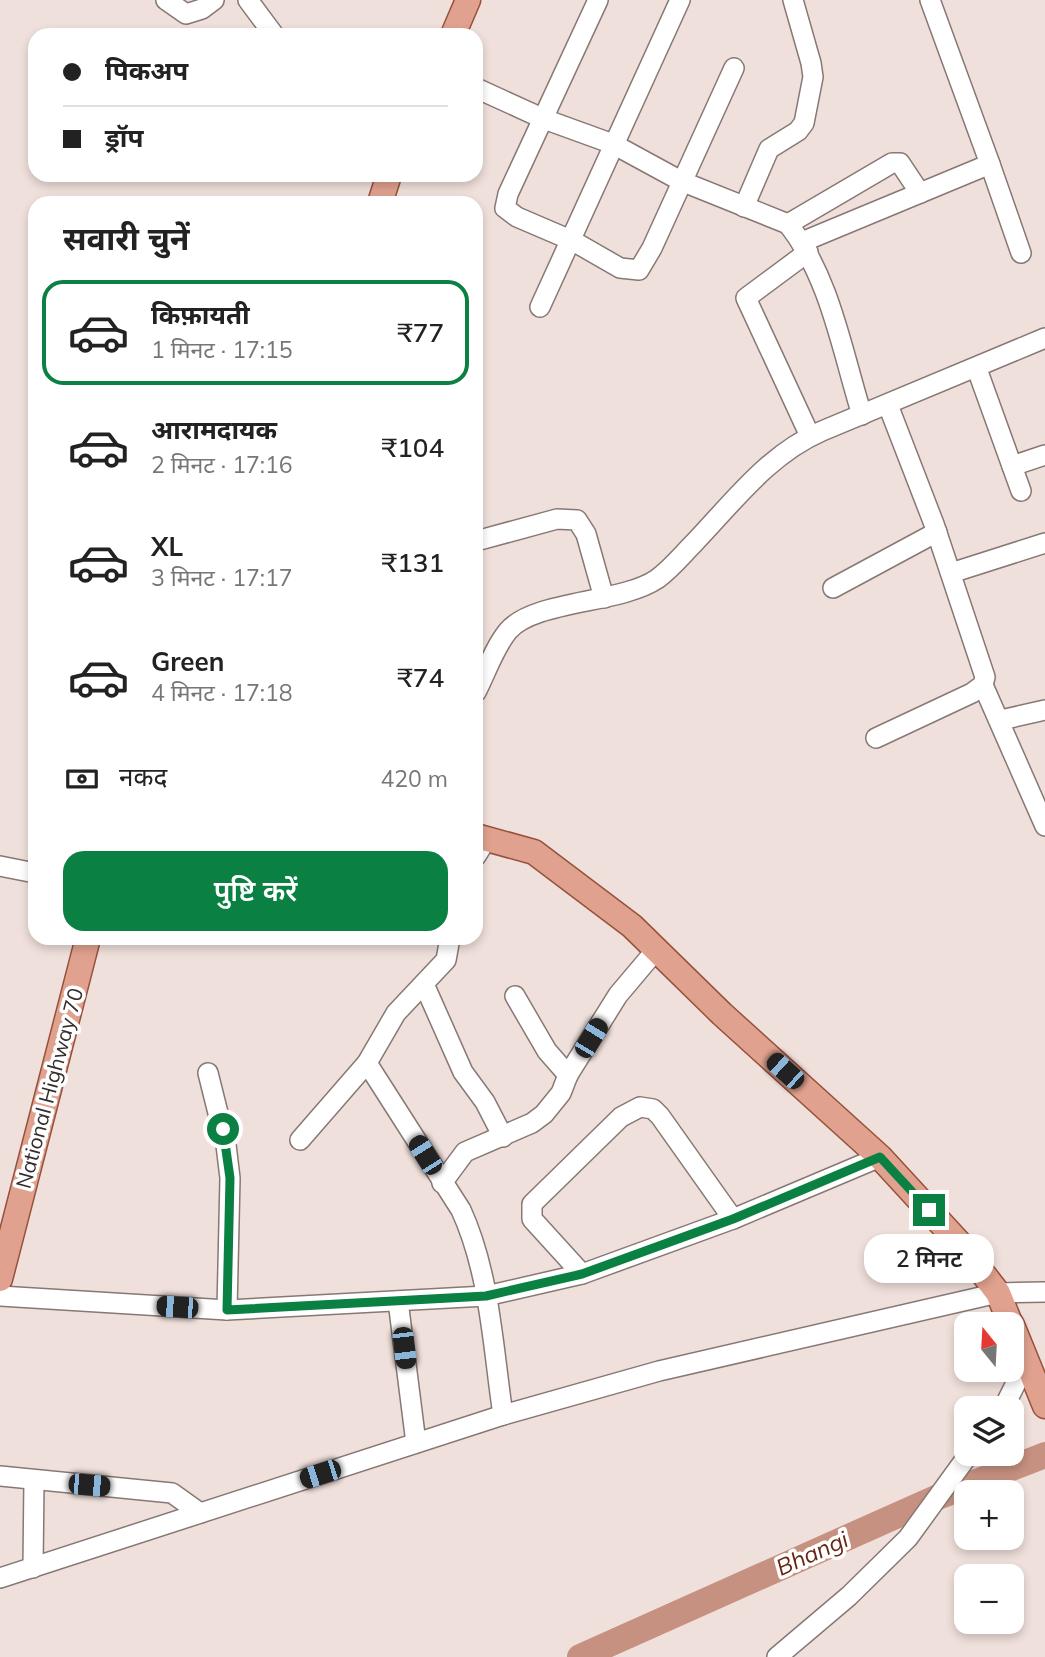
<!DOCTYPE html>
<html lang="hi">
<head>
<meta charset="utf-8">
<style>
	:root { --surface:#fff; --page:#f2f2f2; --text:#222; --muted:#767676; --line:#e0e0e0; --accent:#0b8043 }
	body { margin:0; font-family:Mulish,"Noto Sans Devanagari",sans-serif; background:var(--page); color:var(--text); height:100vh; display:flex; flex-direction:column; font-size:26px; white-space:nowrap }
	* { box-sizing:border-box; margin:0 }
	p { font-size:23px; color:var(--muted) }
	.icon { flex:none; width:38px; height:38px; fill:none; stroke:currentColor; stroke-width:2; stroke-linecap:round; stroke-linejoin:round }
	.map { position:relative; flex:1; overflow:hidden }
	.drawer { position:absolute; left:28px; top:196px; width:455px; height:749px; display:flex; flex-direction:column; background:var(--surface); border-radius:21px; box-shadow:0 4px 10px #0003 }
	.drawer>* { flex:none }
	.hud { position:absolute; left:28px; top:28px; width:455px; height:154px; border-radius:21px; box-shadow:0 4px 10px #0003; display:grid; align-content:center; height:154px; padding:0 35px; background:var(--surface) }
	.needle { width:46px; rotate:342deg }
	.fabs { position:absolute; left:954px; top:1312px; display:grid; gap:14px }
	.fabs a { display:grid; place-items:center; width:70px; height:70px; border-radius:14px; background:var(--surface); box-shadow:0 4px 10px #0003; font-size:35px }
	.end { position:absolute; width:32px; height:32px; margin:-16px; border:9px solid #0b8043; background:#fff; box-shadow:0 0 0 4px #fff }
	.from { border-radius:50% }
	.bubble { position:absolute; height:49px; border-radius:21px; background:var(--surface); box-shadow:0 4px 10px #0003; font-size:23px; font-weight:600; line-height:49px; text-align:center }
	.car { position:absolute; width:21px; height:42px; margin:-21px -10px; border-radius:9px; box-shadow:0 0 5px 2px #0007; background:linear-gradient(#222 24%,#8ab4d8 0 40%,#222 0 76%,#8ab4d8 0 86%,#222 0) }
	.hud b { display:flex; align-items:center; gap:24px; height:66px; font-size:26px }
	.hud b+b { border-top:2px solid var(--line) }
	.hud i { width:18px; height:18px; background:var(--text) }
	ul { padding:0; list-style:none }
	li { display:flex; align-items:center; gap:21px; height:105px; margin:0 14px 10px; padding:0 21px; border:4px solid transparent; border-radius:21px }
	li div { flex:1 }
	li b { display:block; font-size:26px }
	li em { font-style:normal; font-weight:600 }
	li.current { border-color:var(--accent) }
	li>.icon { width:63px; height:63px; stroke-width:1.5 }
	h2 { padding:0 35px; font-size:32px; line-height:84px }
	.pay { display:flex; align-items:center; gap:18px; height:77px; padding:0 35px; font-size:26px }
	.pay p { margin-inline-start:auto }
	.cta { display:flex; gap:14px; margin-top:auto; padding:14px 35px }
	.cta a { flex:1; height:80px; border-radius:21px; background:var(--accent); color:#fff; font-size:28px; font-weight:600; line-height:80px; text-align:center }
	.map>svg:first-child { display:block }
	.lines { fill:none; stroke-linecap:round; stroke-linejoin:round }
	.river { stroke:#c69181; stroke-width:26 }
	.minor-casing { stroke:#877874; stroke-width:22 }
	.major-casing { stroke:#96513c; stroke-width:27 }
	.minor { stroke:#fff; stroke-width:19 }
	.major { stroke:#e0a28f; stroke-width:24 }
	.route { stroke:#0b8043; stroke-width:9 }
	.labels { text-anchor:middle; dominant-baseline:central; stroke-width:7; stroke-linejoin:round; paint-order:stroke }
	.street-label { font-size:21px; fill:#332d2b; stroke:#fff }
	.water-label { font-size:23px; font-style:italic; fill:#662611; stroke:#fff }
</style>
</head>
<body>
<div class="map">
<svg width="1045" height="1657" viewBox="0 0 1045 1657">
	<rect width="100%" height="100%" fill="#f0e0db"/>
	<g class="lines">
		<polyline class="river" points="580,1657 938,1497 1045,1455"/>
		<g class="minor-casing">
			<g id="minor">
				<polyline points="166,0 186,14 202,9 214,0"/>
				<polyline points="248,0 274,35"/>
				<polyline points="598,0 508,194 505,208 517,217 573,241 620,268 639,270 652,248 734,68"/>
				<polyline points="476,88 544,119 613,144 681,181 788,224"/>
				<polyline points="990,164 1021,253"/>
				<polyline points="744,207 769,149 798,131 804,123 813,77 811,63 793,0"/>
				<polyline points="802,242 990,164 930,0"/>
				<polyline points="808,252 746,298 810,436"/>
				<polyline points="540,307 680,0"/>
				<polyline points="977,369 1021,491"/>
				<path d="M862,415C842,351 830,277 788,224L892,163H900L920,193"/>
				<polyline points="1012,466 1045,455"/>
				<polyline points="476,541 557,519 577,520 586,534 604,598"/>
				<polyline points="951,573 1045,543"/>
				<polyline points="833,588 937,532"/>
				<polyline points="983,685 1045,826"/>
				<path d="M476,692C486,673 494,648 508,631C534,600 620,604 657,579C671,569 683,554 695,542C734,501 769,454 822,431L1045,338"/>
				<polyline points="1001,720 1045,710"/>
				<polyline points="876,738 972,693 983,685 985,677 934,524 888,405"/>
				<polyline points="476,856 486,840"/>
				<polyline points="0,866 35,873"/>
				<polyline points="424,984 463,1072 485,1102 503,1137"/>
				<polyline points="515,996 547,1051 568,1075 618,995 656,950"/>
				<path d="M367,1063L461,1210C490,1273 493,1348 503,1415"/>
				<polyline points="208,1073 226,1145 230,1178 227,1310"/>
				<polyline points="300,1140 367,1063 396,1013 446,960 450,938"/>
				<polyline points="442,1183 465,1152 532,1123 544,1114 561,1093 568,1075"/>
				<polyline points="582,1274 532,1219 532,1204 621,1117 640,1107 653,1109 660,1116 733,1219"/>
				<polyline points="0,1296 227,1310 486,1296 582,1274 733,1219 880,1157"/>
				<polyline points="398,1301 416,1443"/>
				<polyline points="1003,1409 1027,1361"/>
				<polyline points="0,1476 172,1493 200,1513"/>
				<polyline points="33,1568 34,1480"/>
				<polyline points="0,1578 503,1415 659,1371 998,1293 1045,1292"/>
				<polyline points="777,1657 849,1596 908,1538 969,1454"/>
			</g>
		</g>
		<g class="major-casing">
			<g id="major">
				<polyline points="453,35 468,0"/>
				<polyline points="380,203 389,175"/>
				<polyline points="476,836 534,852 632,926 722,1014 880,1157 961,1245 998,1293 1011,1325"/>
				<polyline points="0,1279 88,938"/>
				<polyline points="1012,1325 1045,1406"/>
			</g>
		</g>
		<use href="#minor" class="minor"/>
		<use href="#major" class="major"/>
	</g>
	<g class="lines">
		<polyline class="route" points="223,1129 230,1178 227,1310 486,1296 582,1274 733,1219 880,1157 929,1210"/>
	</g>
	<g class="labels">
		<g class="street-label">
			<text transform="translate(49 1088) rotate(-75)">National Highway 70</text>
		</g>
		<g class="water-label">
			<text transform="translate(812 1553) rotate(-24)">Bhangi</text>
		</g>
	</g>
</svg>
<div class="fabs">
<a><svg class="needle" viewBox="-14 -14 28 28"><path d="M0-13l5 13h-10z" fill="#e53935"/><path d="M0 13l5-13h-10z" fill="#767676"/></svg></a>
<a><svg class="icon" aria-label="layers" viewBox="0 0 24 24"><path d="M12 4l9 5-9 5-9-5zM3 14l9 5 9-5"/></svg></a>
<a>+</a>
<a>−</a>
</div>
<i class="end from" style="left:223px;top:1129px"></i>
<i class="end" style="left:929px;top:1210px"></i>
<div class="bubble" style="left:864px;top:1234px;width:130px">2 मिनट</div>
<i class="car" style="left:591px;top:1038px;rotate:31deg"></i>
<i class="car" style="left:785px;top:1071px;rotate:312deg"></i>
<i class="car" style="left:425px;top:1155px;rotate:328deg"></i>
<i class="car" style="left:177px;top:1307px;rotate:274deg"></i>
<i class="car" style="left:404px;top:1348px;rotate:173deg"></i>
<i class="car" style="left:320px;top:1474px;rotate:252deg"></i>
<i class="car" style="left:89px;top:1485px;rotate:95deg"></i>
<div class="hud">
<b><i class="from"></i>पिकअप</b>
<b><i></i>ड्रॉप</b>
</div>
<section class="drawer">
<h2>सवारी चुनें</h2>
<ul>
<li class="current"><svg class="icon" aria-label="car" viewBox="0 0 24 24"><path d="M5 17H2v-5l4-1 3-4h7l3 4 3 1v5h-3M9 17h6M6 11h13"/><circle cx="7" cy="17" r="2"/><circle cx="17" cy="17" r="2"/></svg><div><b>किफ़ायती</b><p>1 मिनट · 17:15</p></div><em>₹77</em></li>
<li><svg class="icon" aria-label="car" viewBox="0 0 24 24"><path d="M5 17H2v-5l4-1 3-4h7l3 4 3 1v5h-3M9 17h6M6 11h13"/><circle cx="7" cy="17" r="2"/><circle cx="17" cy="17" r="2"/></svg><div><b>आरामदायक</b><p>2 मिनट · 17:16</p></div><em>₹104</em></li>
<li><svg class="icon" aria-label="car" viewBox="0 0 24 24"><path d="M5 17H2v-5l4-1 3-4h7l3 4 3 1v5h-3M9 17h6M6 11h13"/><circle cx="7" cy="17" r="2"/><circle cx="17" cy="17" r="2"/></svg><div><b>XL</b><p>3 मिनट · 17:17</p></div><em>₹131</em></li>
<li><svg class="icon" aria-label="car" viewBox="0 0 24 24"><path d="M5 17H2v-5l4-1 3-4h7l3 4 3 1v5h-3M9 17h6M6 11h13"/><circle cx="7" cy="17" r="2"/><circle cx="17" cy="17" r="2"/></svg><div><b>Green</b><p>4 मिनट · 17:18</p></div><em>₹74</em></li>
</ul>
<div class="pay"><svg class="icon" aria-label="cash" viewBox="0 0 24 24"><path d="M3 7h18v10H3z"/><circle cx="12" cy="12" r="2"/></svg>नकद<p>420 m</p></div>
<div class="cta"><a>पुष्टि करें</a></div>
</section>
</div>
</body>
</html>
